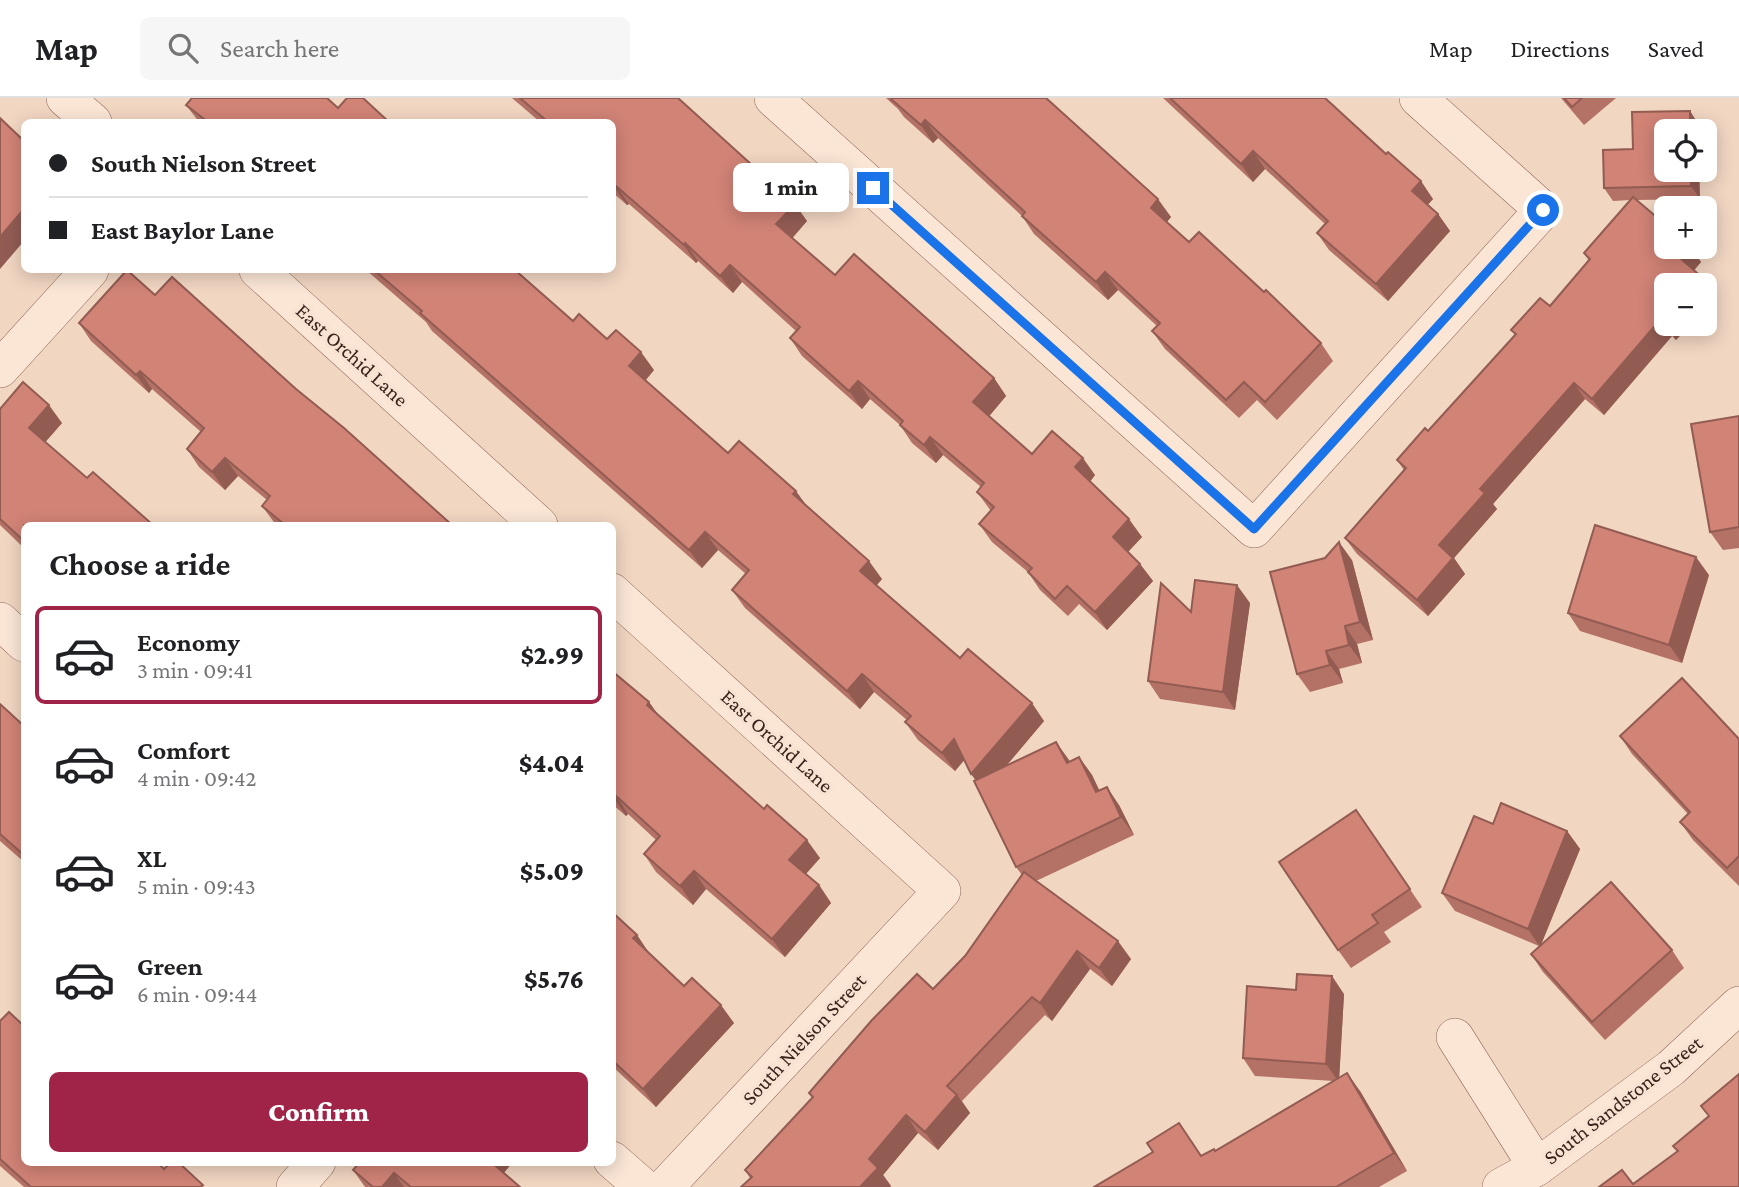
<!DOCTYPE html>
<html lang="en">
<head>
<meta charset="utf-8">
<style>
	:root { --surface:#fff; --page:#f6f6f6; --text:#202124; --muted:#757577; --line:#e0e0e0; --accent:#9f2447 }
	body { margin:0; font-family:"Crimson Pro",serif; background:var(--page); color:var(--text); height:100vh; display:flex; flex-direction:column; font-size:26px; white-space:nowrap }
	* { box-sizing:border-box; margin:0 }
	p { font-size:23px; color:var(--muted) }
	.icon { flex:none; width:38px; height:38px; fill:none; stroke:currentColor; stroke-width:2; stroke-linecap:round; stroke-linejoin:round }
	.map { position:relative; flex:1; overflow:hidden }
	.drawer { position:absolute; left:21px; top:424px; width:595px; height:644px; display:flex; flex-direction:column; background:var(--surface); border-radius:10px; box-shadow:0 4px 18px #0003 }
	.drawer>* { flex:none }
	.top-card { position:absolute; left:21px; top:21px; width:595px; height:154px; border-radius:10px; box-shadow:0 4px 18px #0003; display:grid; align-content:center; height:154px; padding:0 28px; background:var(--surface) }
	.fabs { position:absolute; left:1654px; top:21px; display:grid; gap:14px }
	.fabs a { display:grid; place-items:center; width:63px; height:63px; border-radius:10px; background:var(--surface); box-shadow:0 4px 18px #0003; font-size:35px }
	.end { position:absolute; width:32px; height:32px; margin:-16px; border:9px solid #1a73e8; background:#fff; box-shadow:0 0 0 4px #fff }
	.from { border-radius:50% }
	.bubble { position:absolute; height:49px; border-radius:10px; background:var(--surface); box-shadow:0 4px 18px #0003; font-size:23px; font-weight:800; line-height:49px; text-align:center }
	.top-card b { display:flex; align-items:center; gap:24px; height:66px; font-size:26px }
	.top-card b+b { border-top:2px solid var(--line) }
	.top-card i { width:18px; height:18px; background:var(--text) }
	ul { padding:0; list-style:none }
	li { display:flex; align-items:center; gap:21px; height:98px; margin:0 14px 10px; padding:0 14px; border:4px solid transparent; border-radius:10px }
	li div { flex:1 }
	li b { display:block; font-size:26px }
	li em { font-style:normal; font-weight:800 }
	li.on { border-color:var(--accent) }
	li>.icon { width:63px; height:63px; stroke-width:1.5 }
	h2 { padding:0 28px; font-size:32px; line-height:84px }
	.action { display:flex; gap:14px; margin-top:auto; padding:14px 28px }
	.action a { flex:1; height:80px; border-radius:10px; background:var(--accent); color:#fff; font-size:28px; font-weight:800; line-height:80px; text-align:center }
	header { display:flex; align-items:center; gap:42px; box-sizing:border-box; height:98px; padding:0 35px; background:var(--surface); border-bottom:2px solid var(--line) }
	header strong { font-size:33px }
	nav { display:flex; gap:38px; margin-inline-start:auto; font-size:24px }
	.search { width:490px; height:63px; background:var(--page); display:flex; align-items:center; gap:18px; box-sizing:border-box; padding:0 24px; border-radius:10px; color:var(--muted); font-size:26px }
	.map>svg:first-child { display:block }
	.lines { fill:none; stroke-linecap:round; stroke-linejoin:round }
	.minor-casing { stroke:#8c6558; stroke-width:38 }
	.minor { stroke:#fbe6d6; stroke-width:37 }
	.wall { fill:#b47165 }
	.shaded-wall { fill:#925c53 }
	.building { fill:#d18376; stroke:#925c53; stroke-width:2 }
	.route { stroke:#1a73e8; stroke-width:9 }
	.labels { text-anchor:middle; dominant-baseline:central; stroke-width:7; stroke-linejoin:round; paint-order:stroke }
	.street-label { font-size:21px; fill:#3b231d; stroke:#f8e3d2 }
</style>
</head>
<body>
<header>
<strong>Map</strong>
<div class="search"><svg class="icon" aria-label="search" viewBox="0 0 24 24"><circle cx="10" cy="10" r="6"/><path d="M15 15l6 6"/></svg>Search here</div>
<nav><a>Map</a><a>Directions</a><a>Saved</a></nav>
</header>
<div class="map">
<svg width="1739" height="1089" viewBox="0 0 1739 1089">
	<rect width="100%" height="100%" fill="#f1d6c2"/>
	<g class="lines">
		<g class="minor-casing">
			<g id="minor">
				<polyline points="65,0 93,24"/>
				<polyline points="773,0 1254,431 1543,112 1418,0"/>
				<polyline points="258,172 539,427"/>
				<polyline points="0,271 90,172"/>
				<polyline points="612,494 942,793 665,1089"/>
				<polyline points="0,523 24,545"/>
				<polyline points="1455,939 1537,1069"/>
				<polyline points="612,1062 643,1089"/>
				<polyline points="295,1089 317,1064"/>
				<polyline points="1501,1089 1537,1069 1671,970 1739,907"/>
			</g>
		</g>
		<use href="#minor" class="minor"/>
	</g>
	<g class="wall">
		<polygon points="512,0 678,0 807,123 792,140 835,177 994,280 1006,298 989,318 1032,356 1095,377 1090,384 1142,439 1128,454 1140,466 1153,483 1107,532 1079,506 1068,518 1040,492 1028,474 992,444 979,426 991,413 977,394 981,389 943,357 936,365 912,345 900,327 870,301 862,311 802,258 790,240 796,233 742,184 733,195 698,163 696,165 629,106 627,107 612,94 612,24 540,24"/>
		<polygon points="886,0 1046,0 1171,119 1167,124 1189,144 1264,194 1321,245 1333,263 1277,322 1257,302 1239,320 1165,251 1152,233 1157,228 1118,192 1108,202 1034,136 1022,118 938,40 933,45 904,19 898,11"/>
		<polygon points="1163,0 1325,0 1433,101 1427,107 1438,116 1450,133 1388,203 1329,152 1317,135 1325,126 1265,71 1253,84"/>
		<polygon points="1561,0 1616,0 1584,27"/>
		<polygon points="186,7 338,10 389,24 199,24"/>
		<polygon points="1690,13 1698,26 1699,33 1666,33 1666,72 1699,72 1700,101 1637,102 1666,127 1666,149 1691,149 1701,164 1694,172 1704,181 1715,197 1704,210 1704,187 1666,187 1666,226 1691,226 1676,242 1672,238 1604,317 1585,301 1493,406 1497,411 1454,460 1465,476 1428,518 1357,456 1345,440 1404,372 1397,362 1425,330 1428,333 1515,237 1511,232 1540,200 1550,208 1589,163 1584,155 1630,102 1613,103 1604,90 1603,52 1633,51 1632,14"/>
		<polygon points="366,172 515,172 573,223 607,241 654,272 646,282 728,355 808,409 882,481 877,487 960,560 1044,623 1007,667 1056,644 1070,664 1079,659 1092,677 1099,693 1119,707 1134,737 1036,783 1131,861 1112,888 1090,871 1052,923 1045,917 962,1003 970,1015 938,1052 918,1035 883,1077 891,1088 890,1089 741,1089 750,1080 745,1072 812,1000 809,995 933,891 965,858 1022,777 1016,769 976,682 964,662 955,673 918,642 905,624 907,622 874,594 860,611 745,510 732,492 746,476 718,452 702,470 432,233 426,224"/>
		<polygon points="155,197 296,291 452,427 276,427 262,408 267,402 238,378 225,392 199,369 187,351 201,334 152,291 149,295 91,243 79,225"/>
		<polygon points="0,311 62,325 45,344 87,380 24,427 24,450 0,427"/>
		<polygon points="1739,318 1739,450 1723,452 1710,434"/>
		<polygon points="1352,462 1373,542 1357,546 1362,565 1339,571 1343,585 1310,594 1297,576"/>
		<polygon points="1709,477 1682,565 1580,533 1568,515"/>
		<polygon points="1250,505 1235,612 1160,601 1148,583 1191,514"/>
		<polygon points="612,573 649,604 659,619 820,760 806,776 819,787 831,805 785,859 706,791 693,807 656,774 644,756 656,742 628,716 626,718 612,706"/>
		<polygon points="0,606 24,628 24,764 0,743"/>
		<polygon points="1620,638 1739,641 1739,788 1693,742 1680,724 1688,716 1632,656"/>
		<polygon points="1356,712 1422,809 1384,834 1391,844 1351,870 1338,852"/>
		<polygon points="1493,726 1567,733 1580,751 1541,847 1672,852 1684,870 1605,942 1543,874 1531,856 1539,848 1455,813 1442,795"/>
		<polygon points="612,814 637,837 649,855 684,888 734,925 656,1009 612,968"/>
		<polygon points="1344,896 1339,980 1360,993 1407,1073 1379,1089 1094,1089 1192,1043 1201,1058 1216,1053 1334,983 1255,978 1243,960"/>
		<polygon points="0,923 24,1064 164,1071 204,1089 24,1089 0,1068"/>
		<polygon points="512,1065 504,1075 520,1089 365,1089 353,1072"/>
	</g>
	<g class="shaded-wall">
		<polygon points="1690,13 1698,26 1699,33 1690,33"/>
		<polygon points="925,22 938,40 933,45 921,27"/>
		<polygon points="1253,53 1265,71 1253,84 1241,66"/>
		<polygon points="1691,72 1699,72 1700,101 1691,88"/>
		<polygon points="1421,83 1433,101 1424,111 1412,93"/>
		<polygon points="616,88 629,106 627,107 615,90"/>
		<polygon points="1158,101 1171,119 1163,128 1151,110"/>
		<polygon points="795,106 807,123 789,144 776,126"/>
		<polygon points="24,111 24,143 0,171 0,139"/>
		<polygon points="1438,116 1450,133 1388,203 1376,186"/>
		<polygon points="685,145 698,163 696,165 684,147"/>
		<polygon points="1690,149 1701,164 1691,176 1680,160"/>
		<polygon points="730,167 742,184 733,195 720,178"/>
		<polygon points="1105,174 1118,192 1108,202 1096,184"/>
		<polygon points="1704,181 1715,197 1704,210 1704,187 1699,187"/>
		<polygon points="1660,222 1672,238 1604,317 1592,301"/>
		<polygon points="1666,225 1666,226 1691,226 1676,242 1665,226"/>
		<polygon points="641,254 654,272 642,286 629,268"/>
		<polygon points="140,273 152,291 149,295 136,277"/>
		<polygon points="994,280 1006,298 986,322 973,304"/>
		<polygon points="858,283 870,301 862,311 849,293"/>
		<polygon points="1574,285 1585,301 1493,406 1497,411 1454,460 1465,476 1428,518 1417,502 1439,447 1480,391"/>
		<polygon points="49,307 62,325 42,348 29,330"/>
		<polygon points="930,339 943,357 936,365 924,347"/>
		<polygon points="225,360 238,378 225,392 212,374"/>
		<polygon points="1083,360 1095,377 1087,387 1075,369"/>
		<polygon points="796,393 809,411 793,396"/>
		<polygon points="1129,421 1142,439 1125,457 1113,439"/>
		<polygon points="705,434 718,452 702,470 689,452"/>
		<polygon points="1339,444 1352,462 1373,542 1360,524"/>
		<polygon points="1696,459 1709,477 1682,565 1669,547"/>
		<polygon points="869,463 882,481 873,491 860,473"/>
		<polygon points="1140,466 1153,483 1107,532 1095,514"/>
		<polygon points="1237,487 1250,505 1235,612 1223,594"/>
		<polygon points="1345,528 1357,546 1362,565 1349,547"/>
		<polygon points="1326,553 1339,571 1343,585 1330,567"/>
		<polygon points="862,576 874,594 860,611 847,593"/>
		<polygon points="649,604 662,622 647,607"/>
		<polygon points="1032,605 1044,623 984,694 971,676"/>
		<polygon points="954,641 967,659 955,673 942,655"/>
		<polygon points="1056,644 1069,662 1079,683 1067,665"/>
		<polygon points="1079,659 1092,677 1109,712 1096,694"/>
		<polygon points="1107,689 1119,707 1134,737 1121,719"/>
		<polygon points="616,698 628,716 626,718 614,700"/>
		<polygon points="1567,733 1580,751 1540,849 1528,831"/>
		<polygon points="807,742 820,760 802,780 789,762"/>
		<polygon points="694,773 706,791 693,807 680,788"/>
		<polygon points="819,787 831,805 785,859 772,841"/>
		<polygon points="637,837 649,855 646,858 633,840"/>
		<polygon points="1118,843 1131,861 1112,888 1099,870"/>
		<polygon points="1077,853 1090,871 1052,923 1040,905"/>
		<polygon points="1332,878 1344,896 1339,984 1326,966"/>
		<polygon points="721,907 734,925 656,1009 643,991"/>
		<polygon points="1347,975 1360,993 1407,1073 1394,1055"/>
		<polygon points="957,997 970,1015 938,1052 925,1034"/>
		<polygon points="906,1017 918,1035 883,1077 891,1088 890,1089 860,1089 869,1061"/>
		<polygon points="490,1064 511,1064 512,1065 500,1079"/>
		<polygon points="394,1075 404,1089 382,1089"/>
	</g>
	<g class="building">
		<polygon points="192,0 327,0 338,10 347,0 363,0 389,24 208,24 186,7"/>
		<polygon points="520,0 678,0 795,106 776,126 835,177 854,156 994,280 973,304 1032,356 1052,333 1083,360 1075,369 1129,421 1113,439 1140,466 1095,514 1067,488 1055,501 1028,474 1032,470 979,426 994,409 977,394 984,385 930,339 924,347 900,327 903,323 858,283 849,293 790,240 800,229 730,167 720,178 685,145 684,147 616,88 615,90 612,88 612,24 548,24"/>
		<polygon points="892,0 1046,0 1158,101 1151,110 1189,144 1199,134 1264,194 1266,192 1321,245 1265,304 1244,284 1226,302 1152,233 1160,225 1105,174 1096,184 1022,118 1025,114 925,22 921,27 891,1"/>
		<polygon points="1170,0 1325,0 1386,56 1388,54 1421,83 1412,93 1438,116 1376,186 1317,135 1328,123 1253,53 1241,66"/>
		<polygon points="1564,0 1582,0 1572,9"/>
		<polygon points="1690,13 1690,33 1666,33 1666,72 1691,72 1691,88 1604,90 1603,52 1633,51 1632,14"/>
		<polygon points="0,20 24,43 24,111 0,139"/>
		<polygon points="1633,99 1666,127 1666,149 1690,149 1680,160 1704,181 1699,187 1666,187 1666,225 1665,226 1660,222 1592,301 1574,285 1480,391 1485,395 1439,447 1453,460 1417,502 1345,440 1406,370 1397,362 1425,330 1428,333 1516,236 1511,232 1540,200 1550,208 1590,161 1584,155"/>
		<polygon points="127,172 155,197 172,179 296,291 344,330 452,427 285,427 262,408 270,398 225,360 212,374 187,351 204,330 140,273 136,277 79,225"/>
		<polygon points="374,172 515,172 573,223 579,216 607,241 616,232 641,254 629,268 728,355 739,343 796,393 793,396 869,463 860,473 960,560 968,551 1032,605 971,676 954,641 942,655 905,624 911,618 862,576 847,593 732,492 749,472 705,434 689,452 420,215 422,213"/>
		<polygon points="23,284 49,307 29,330 87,380 93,374 153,427 24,427 24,443 0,421 0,311"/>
		<polygon points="1739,318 1739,429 1710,434 1691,326"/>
		<polygon points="1595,427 1696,459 1669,547 1568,515"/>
		<polygon points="1339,444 1360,524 1345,528 1349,547 1326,553 1330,567 1297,576 1270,474 1325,460"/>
		<polygon points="1195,482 1237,487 1223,594 1148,583 1161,485 1191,514"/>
		<polygon points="612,573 649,604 647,607 764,711 767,707 807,742 789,762 819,787 772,841 694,773 680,788 644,756 660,738 616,698 614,700 612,699"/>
		<polygon points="1682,580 1739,641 1739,758 1727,770 1680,724 1690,714 1620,638"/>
		<polygon points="0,606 24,628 24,757 0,736"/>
		<polygon points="1056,644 1067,665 1079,659 1096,694 1107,689 1121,719 1016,769 974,683"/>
		<polygon points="1501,705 1567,733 1528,831 1442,795 1474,718 1493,726"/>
		<polygon points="1356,712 1410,791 1372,817 1378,825 1338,852 1279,764"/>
		<polygon points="1024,774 1118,843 1099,870 1077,853 1040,905 1032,899 947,988 957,997 925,1034 906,1017 869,1061 878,1070 860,1089 741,1089 752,1079 745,1072 813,999 809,995 872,922 917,876 933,891 965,858"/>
		<polygon points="1611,784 1672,852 1592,924 1531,856"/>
		<polygon points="612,814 637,837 633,840 684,888 692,880 721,907 643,991 612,962"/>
		<polygon points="1297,876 1332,878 1326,966 1243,960 1247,888 1296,892"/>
		<polygon points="9,914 24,928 24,1064 157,1064 164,1071 171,1064 178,1064 203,1087 200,1089 31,1089 0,1061 0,923"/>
		<polygon points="1347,975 1394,1055 1336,1089 1094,1089 1153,1054 1147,1045 1179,1025 1201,1058 1214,1051 1215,1053"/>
		<polygon points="1739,976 1739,1089 1599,1089 1622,1072 1633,1086 1678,1053 1673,1048 1709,1018 1701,1008"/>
		<polygon points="360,1064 491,1064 520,1089 411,1089 394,1075 382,1089 373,1089 353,1072"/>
	</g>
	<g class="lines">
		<polyline class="route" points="873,90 1254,431 1543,112"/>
	</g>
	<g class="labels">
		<g class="street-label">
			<text transform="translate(352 257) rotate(42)">East Orchid Lane</text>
			<text transform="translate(777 643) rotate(42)">East Orchid Lane</text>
			<text transform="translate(804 941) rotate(-47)">South Nielson Street</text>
			<text transform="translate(1623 1002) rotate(-38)">South Sandstone Street</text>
		</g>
	</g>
</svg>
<div class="fabs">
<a><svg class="icon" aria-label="locate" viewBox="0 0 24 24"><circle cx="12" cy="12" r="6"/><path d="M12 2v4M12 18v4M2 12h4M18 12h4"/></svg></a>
<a>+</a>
<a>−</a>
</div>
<i class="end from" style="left:1543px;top:112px"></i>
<i class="end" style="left:873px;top:90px"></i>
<div class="bubble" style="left:733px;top:65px;width:116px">1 min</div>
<div class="top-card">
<b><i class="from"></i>South Nielson Street</b>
<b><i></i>East Baylor Lane</b>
</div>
<section class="drawer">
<h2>Choose a ride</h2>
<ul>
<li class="on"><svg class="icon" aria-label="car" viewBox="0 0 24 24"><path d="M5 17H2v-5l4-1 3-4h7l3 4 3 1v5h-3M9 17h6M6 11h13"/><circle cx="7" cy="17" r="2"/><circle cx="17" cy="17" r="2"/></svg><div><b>Economy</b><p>3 min · 09:41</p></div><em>$2.99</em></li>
<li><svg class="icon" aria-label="car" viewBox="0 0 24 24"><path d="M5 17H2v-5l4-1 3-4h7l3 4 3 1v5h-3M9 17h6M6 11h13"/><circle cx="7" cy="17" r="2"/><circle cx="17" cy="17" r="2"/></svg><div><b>Comfort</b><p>4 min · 09:42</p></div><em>$4.04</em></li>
<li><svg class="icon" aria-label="car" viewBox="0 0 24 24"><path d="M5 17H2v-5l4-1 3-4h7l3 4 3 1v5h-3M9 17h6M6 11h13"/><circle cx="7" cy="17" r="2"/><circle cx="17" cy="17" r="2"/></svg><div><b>XL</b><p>5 min · 09:43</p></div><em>$5.09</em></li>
<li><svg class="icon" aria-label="car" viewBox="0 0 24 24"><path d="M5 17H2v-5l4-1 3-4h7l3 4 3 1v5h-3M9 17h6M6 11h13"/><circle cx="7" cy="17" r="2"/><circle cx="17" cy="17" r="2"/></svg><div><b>Green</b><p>6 min · 09:44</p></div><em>$5.76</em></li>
</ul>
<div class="action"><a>Confirm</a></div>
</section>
</div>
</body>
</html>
